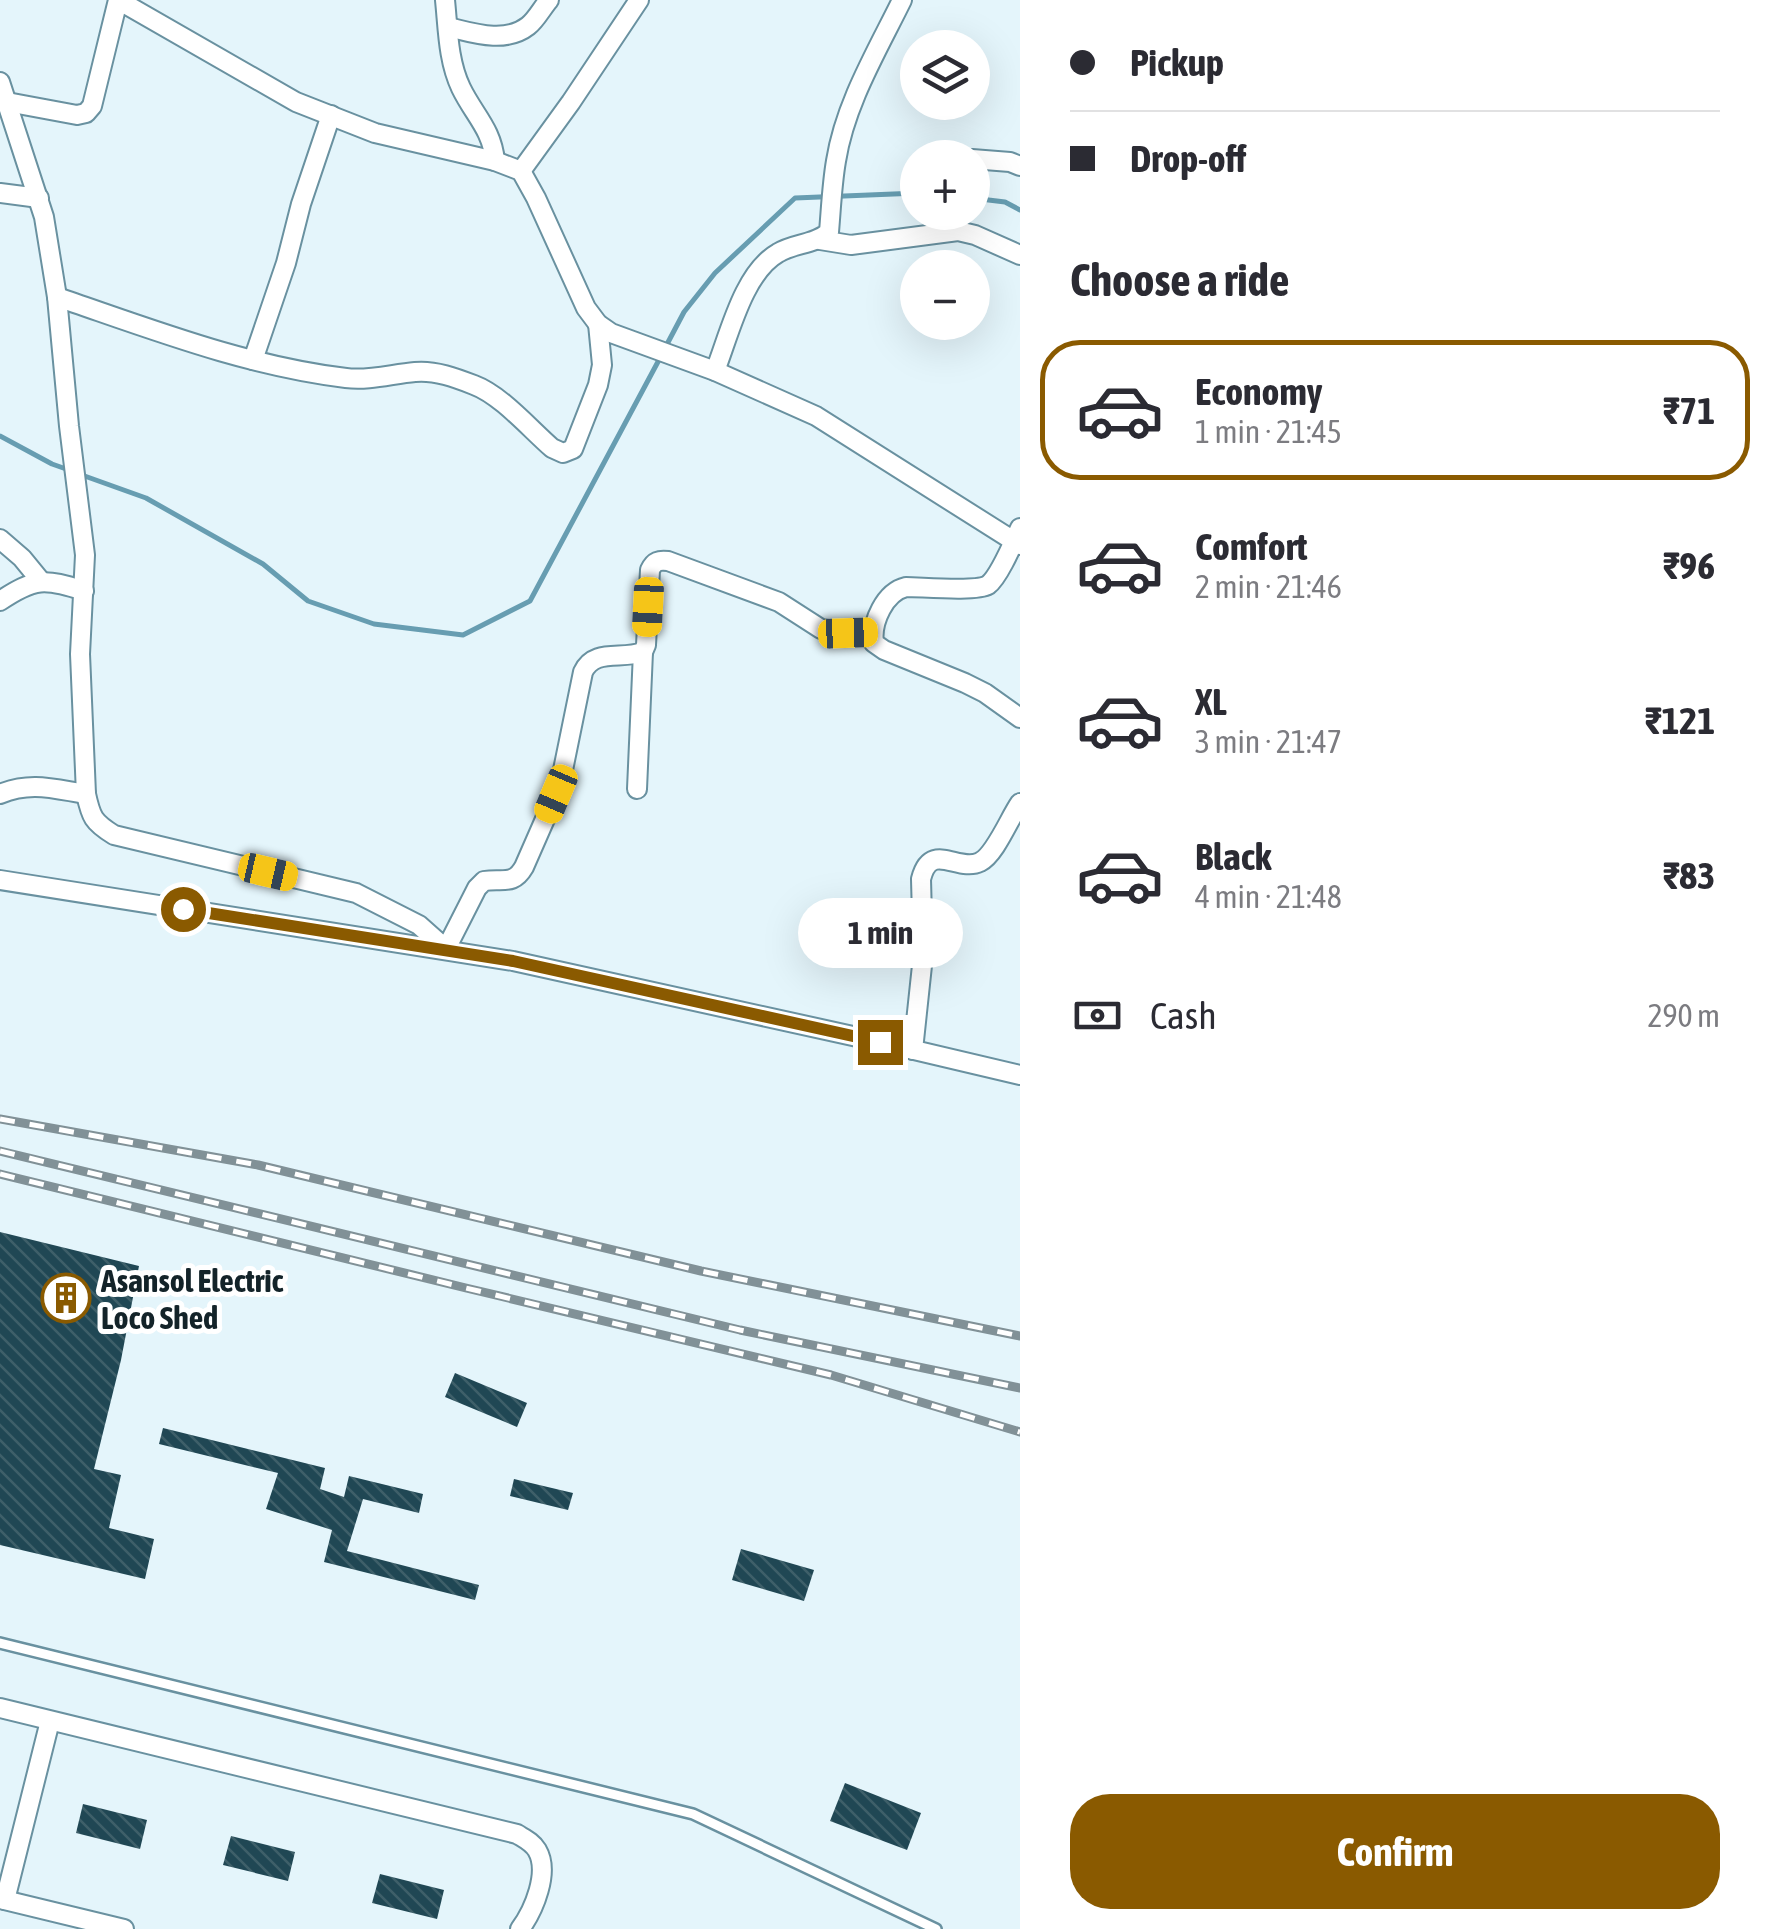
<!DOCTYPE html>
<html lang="en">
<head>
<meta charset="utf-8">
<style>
	:root { --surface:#fff; --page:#f2f2f3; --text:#2b2b33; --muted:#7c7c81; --line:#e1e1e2; --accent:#8a5a00 }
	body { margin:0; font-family:"Asap Condensed",sans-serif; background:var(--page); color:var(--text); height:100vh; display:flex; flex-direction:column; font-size:38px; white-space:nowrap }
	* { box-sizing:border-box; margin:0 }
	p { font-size:32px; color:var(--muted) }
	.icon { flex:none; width:55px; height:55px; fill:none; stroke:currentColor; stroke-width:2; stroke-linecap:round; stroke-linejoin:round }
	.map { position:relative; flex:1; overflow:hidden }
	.drawer { display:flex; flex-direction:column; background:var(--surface); width:750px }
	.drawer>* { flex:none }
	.guide { display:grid; align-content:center; height:220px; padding:0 50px; background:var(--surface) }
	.controls { position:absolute; left:900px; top:30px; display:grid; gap:20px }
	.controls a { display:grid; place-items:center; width:90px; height:90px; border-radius:50%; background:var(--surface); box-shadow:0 10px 40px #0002; font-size:50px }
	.end { position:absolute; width:45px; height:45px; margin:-22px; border:12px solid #8a5a00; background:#fff; box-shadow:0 0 0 5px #fff }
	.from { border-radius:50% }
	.bubble { position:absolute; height:70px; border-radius:35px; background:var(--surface); box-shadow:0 10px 40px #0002; font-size:32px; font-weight:700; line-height:70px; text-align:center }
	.car { position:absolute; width:30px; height:60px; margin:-30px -15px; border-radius:12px; box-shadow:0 0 8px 2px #0007; background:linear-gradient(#f5c518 24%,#345 0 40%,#f5c518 0 76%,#345 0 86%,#f5c518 0) }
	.guide b { display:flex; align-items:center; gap:35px; height:95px; font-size:38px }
	.guide b+b { border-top:2px solid var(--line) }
	.guide i { width:25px; height:25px; background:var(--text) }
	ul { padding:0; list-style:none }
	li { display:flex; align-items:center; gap:30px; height:140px; margin:0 20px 15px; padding:0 30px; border:5px solid transparent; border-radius:40px }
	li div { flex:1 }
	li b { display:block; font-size:38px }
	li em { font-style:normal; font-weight:700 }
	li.selected { border-color:var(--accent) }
	li>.icon { width:90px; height:90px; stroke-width:1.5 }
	h2 { padding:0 50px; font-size:45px; line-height:120px }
	.pay { display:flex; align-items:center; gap:25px; height:110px; padding:0 50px; font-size:38px }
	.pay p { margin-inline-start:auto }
	.button { display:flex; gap:20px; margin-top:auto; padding:20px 50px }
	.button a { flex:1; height:115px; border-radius:40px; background:var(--accent); color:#fff; font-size:40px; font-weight:700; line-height:115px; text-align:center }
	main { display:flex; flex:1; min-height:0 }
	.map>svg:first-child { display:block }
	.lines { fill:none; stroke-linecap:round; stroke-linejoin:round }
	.stream { stroke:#679db1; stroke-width:5 }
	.building { fill:url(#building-back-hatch) }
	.lane-casing { stroke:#6991a0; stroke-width:14 }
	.street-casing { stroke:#6991a0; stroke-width:22 }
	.lane { stroke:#fff; stroke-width:9 }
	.street { stroke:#fff; stroke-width:18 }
	.rail-casing { stroke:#819197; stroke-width:9 }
	.rail { stroke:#fff; stroke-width:5; stroke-dasharray:15; stroke-linecap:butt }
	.route { stroke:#8a5a00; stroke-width:12 }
	.labels { text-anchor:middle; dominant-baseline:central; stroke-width:10; stroke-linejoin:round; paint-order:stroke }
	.poi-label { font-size:32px; font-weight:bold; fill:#132329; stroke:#fff; text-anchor:start }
</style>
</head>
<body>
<main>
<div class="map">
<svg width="1020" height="1929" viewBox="0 0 1020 1929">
	<defs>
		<pattern id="building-back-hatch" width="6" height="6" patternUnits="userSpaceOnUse" patternTransform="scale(2.5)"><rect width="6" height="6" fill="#204754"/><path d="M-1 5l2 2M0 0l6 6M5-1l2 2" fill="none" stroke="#3e5f69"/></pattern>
	</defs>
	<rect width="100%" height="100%" fill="#e4f5fb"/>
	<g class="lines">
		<g class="stream">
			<polyline points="972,198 1005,202 1020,210"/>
			<polyline points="665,348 684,312 715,273 795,198 918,193"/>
			<polyline points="0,436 52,464 69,470"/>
			<polyline points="79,474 146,498 263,564 308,601 374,624 463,635 530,601 660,358"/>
		</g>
	</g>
	<g class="building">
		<polygon points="0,1232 139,1266 121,1360 94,1469 121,1475 109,1528 154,1539 145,1579 0,1545"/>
		<polygon points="455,1373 527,1403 517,1427 445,1397"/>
		<polygon points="163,1428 325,1468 320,1489 344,1497 349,1476 423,1494 419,1513 363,1499 347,1551 479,1585 475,1600 324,1562 332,1530 266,1509 278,1473 159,1444"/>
		<polygon points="514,1479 573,1493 568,1510 510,1496"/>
		<polygon points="741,1549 814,1570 804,1601 732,1580"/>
		<polygon points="845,1783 921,1813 907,1850 830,1821"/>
		<polygon points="83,1804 147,1820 140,1849 76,1833"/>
		<polygon points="231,1836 295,1852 288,1881 223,1865"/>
		<polygon points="380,1874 444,1890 437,1919 372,1903"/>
	</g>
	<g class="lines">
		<g class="lane-casing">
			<polyline id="lane" points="0,1643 693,1814 936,1929"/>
		</g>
		<g class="street-casing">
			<g id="street">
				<polyline points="118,0 296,102 375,133 495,161 521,171 536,198 586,308 598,324 611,333 715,371 816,416 1020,545"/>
				<path d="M445,0C448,29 448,61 461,88C474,115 492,129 495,161"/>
				<path d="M448,27C473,33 505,44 528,26C536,20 542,8 549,0"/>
				<path d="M0,82L44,217L57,297L69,426L85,555L80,654L86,794C91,817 93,822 114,835L356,893L419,925L446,949L477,888L484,881C503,878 513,886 524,867L556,794L563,770L583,672C594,648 621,660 643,652L646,645L650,570C654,561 659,560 668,561L779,602L821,629L848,633L872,632"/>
				<polyline points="7,102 77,115 86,113 92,106 118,0"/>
				<polyline points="972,159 1010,162 1020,166"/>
				<polyline points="521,171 571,102 639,0"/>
				<polyline points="0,193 39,198"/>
				<polyline points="820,240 851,245 958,231 975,235 1020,255"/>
				<path d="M57,297C151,329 246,366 346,378C369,381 392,374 415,372C435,370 456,378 474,385C501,395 530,429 552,448L563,453L573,449L598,385L602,365L598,324"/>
				<polyline points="253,360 286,263 301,204 331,115"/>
				<path d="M715,371C729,336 743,273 778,253C794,243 814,245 829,232C831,209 832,184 836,161C845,104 877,51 902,0"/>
				<path d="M1020,528C1014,541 999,577 988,585C976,592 922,587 906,587C885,592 871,622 874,643L884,650L965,683L985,693L1020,718"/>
				<polyline points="0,539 22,558 40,580"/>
				<path d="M0,601C34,578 45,578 84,591"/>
				<polyline points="637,789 643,652"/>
				<path d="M0,794C31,781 54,789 86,794"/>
				<polyline points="0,880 513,961 880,1042 1020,1075"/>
				<path d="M913,1050L923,956L921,879C931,840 958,873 980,862C995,855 1010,817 1020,803"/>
				<path d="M0,1708L517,1834C525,1839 532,1842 537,1850C550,1872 534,1910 520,1929"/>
				<polyline points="0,1899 124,1929"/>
				<polyline points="5,1900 50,1721"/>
			</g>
		</g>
		<use href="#lane" class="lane"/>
		<use href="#street" class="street"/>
		<g class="rail-casing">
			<g id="rail">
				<polyline points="0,1119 258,1165 701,1271 1020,1336"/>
				<polyline points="0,1151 740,1330 1020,1388"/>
				<polyline points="0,1174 466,1288 831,1375 1020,1432"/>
			</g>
		</g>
		<use href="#rail" class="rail"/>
	</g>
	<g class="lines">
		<polyline class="route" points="183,909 513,961 880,1042"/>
	</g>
	<defs>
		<g id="building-ring" transform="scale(2.5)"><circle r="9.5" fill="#fff" stroke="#8a5a00" stroke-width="1.5"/><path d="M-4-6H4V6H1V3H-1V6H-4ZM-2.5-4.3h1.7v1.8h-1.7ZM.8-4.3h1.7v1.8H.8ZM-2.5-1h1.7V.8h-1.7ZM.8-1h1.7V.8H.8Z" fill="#8a5a00"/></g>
	</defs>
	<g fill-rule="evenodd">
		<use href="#building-ring" x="66" y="1298"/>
	</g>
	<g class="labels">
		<g class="poi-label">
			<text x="101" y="1280">Asansol Electric<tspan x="101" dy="37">Loco Shed</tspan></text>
		</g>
	</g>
</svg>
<div class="controls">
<a><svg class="icon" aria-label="layers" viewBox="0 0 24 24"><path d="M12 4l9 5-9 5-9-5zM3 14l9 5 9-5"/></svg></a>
<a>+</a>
<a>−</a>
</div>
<i class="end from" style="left:183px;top:909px"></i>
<i class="end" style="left:880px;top:1042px"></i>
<div class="bubble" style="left:798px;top:898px;width:165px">1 min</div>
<i class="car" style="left:648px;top:607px;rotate:183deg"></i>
<i class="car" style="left:848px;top:633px;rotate:88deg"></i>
<i class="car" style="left:556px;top:794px;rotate:203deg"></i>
<i class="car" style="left:268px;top:872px;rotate:103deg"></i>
</div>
<section class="drawer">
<div class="guide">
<b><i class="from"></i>Pickup</b>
<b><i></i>Drop-off</b>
</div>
<h2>Choose a ride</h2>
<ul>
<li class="selected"><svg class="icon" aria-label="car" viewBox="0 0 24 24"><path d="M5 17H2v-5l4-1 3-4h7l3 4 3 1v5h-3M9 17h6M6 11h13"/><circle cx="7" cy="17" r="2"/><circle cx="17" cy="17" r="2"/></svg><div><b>Economy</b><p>1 min · 21:45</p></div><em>₹71</em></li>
<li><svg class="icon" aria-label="car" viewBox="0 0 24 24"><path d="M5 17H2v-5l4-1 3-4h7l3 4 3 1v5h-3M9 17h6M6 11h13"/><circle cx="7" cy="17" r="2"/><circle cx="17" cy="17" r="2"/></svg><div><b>Comfort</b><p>2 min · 21:46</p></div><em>₹96</em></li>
<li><svg class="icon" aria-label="car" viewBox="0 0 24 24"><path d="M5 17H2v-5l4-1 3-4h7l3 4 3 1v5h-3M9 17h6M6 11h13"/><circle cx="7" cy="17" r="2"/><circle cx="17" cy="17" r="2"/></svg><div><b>XL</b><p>3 min · 21:47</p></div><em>₹121</em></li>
<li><svg class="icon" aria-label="car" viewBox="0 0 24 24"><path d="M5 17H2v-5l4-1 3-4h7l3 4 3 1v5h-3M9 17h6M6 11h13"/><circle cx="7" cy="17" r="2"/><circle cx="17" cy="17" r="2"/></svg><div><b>Black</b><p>4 min · 21:48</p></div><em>₹83</em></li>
</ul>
<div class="pay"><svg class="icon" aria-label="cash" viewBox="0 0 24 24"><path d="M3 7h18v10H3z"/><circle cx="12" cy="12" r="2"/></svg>Cash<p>290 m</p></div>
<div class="button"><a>Confirm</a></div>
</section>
</main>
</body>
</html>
